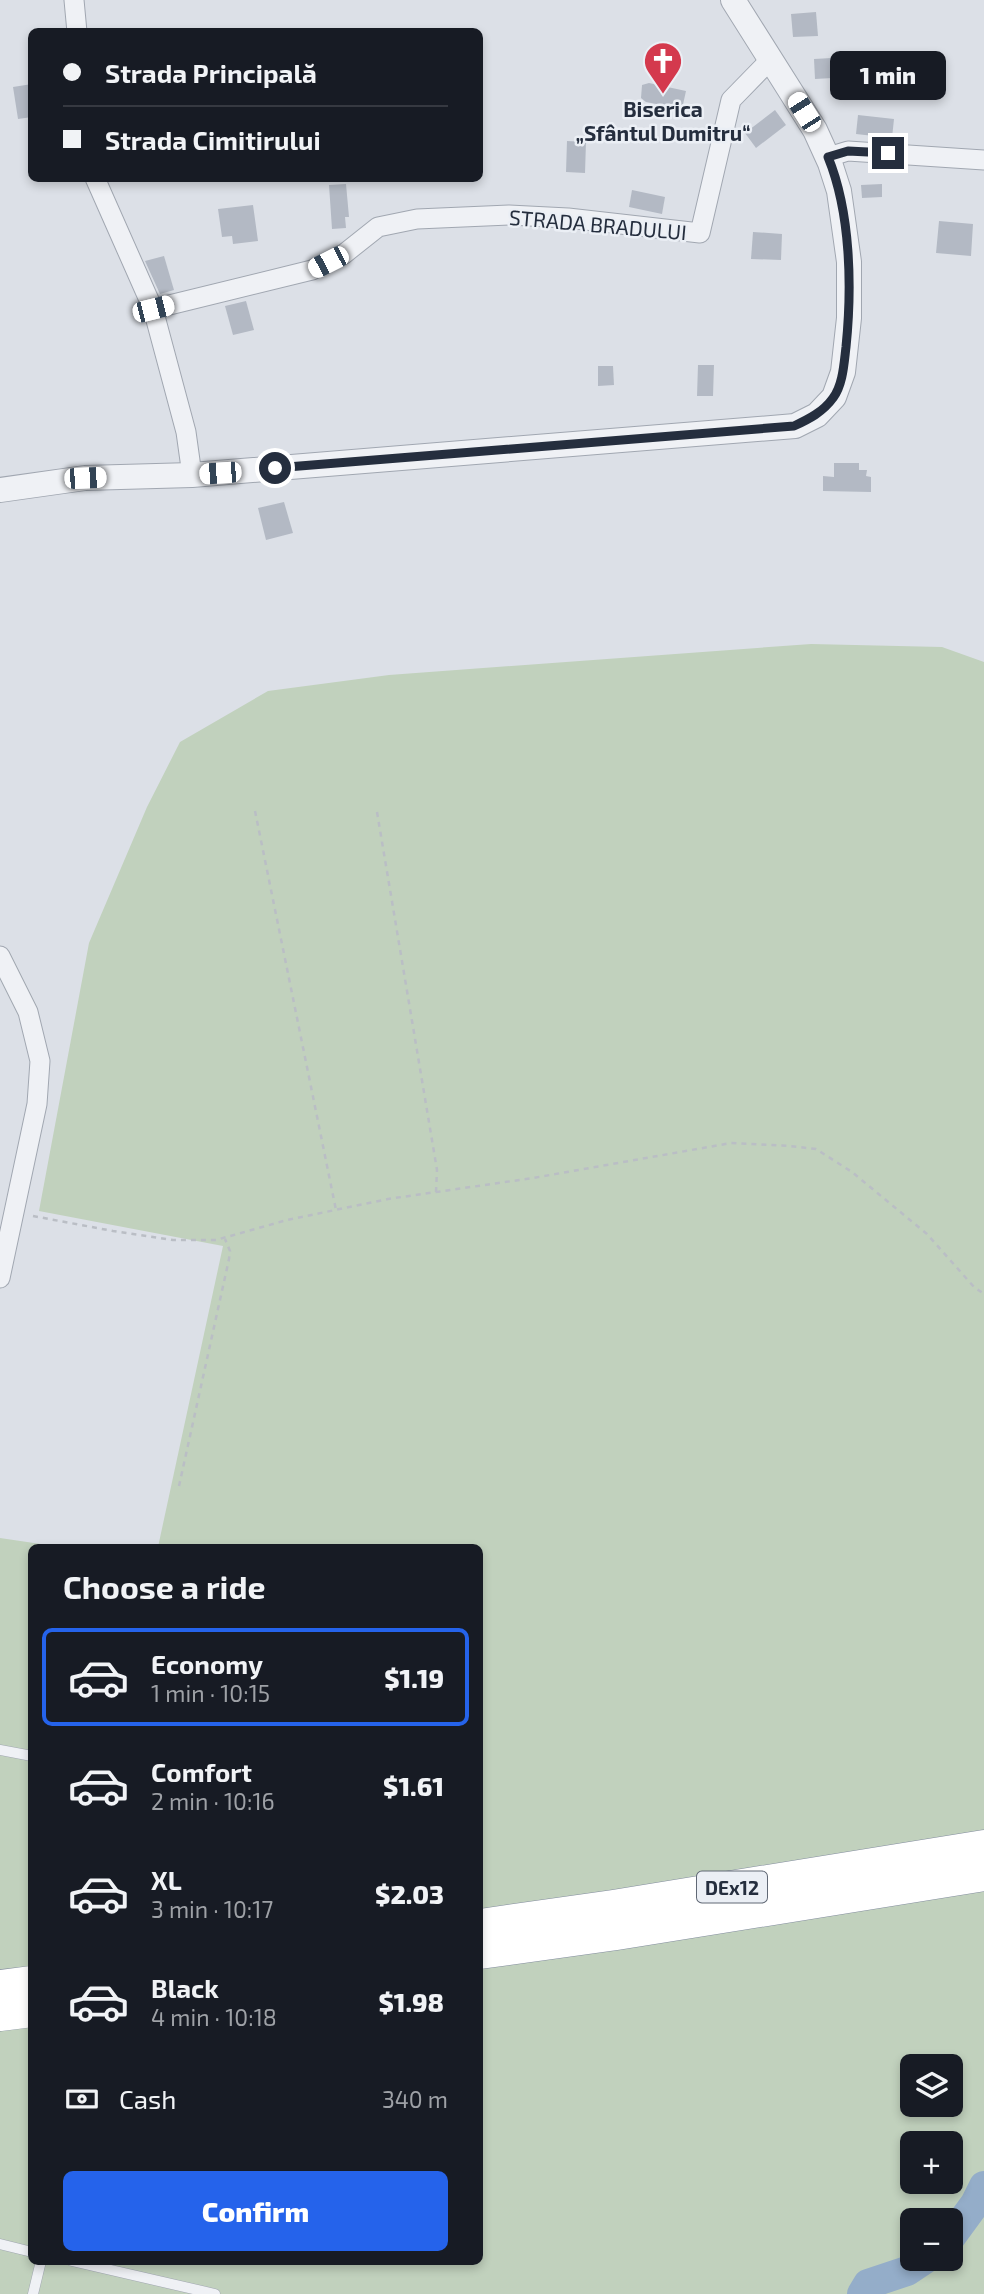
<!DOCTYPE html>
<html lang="en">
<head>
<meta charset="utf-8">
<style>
	:root { --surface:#171b24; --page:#242831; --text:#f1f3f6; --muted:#9ea1a6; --line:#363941; --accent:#2563eb }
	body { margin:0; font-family:"Exo 2",sans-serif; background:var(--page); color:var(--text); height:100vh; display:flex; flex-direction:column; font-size:26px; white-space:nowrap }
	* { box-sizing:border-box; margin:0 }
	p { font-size:23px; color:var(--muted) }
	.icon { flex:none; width:38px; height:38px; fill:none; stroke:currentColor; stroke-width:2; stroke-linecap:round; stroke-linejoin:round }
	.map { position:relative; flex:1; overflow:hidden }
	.drawer { position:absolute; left:28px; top:1544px; width:455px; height:721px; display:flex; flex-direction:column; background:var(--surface); border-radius:10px; box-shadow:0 4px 10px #0003 }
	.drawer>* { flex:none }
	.guide { position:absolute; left:28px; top:28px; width:455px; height:154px; border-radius:10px; box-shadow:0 4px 10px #0003; display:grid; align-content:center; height:154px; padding:0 35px; background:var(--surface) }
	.buttons { position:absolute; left:900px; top:2054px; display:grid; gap:14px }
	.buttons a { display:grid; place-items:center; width:63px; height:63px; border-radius:10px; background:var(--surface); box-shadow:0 4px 10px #0003; font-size:35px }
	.end { position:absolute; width:32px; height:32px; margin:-16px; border:9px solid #252e3e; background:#fff; box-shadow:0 0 0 4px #fff }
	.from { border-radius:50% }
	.bubble { position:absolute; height:49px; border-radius:10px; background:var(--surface); box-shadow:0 4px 10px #0003; font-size:23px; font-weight:800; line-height:49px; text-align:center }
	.car { position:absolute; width:21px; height:42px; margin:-21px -10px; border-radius:9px; box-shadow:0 0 5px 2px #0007; background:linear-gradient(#fff 24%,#345 0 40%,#fff 0 76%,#345 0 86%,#fff 0) }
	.guide b { display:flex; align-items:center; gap:24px; height:66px; font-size:26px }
	.guide b+b { border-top:2px solid var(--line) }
	.guide i { width:18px; height:18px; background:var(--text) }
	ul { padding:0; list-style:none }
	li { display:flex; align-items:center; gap:21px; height:98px; margin:0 14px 10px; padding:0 21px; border:4px solid transparent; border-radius:10px }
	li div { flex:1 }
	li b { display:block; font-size:26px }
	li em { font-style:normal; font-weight:800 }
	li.selected { border-color:var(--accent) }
	li>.icon { width:63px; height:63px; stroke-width:1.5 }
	h2 { padding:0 35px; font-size:32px; line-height:84px }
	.pay { display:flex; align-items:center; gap:18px; height:77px; padding:0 35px; font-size:26px }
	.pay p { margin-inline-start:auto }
	.button { display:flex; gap:14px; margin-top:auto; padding:14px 35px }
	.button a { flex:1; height:80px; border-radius:10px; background:var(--accent); color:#fff; font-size:28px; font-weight:800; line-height:80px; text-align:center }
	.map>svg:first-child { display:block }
	.green { fill:#c1d1bd; fill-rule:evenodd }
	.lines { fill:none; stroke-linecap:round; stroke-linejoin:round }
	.river { stroke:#94adc9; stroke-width:30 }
	.building { fill:#b3b9c4 }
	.service-casing { stroke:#a1a7b1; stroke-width:11 }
	.minor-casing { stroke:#a1a7b1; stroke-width:21 }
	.tertiary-casing { stroke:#a1a7b1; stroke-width:26 }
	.trunk-casing { stroke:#838d9e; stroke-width:33 }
	.path { stroke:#babec5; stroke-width:2.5; stroke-dasharray:5 5; stroke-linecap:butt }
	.service { stroke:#eff1f5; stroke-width:10 }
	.minor { stroke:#eff1f5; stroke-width:19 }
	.tertiary { stroke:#eff1f5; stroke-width:24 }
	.trunk { stroke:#fff; stroke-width:32 }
	.route { stroke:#252e3e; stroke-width:9 }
	.labels { text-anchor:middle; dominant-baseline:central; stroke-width:5; stroke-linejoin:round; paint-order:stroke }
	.shield { fill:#ebeff5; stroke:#606875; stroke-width:2 }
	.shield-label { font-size:19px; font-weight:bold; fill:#252e3e }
	.poi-label { font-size:21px; font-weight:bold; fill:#252e3e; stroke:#ebeff5 }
	.street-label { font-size:21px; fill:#252e3e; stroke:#ebeff5 }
</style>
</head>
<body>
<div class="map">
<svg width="984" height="2294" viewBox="0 0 984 2294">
	<rect width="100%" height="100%" fill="#dce0e7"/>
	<path class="green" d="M811,644L942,647L984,662V2294H0V1538L61,1547H32V2261H480V1547H158L223,1246L39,1211L89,943L147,807L180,742L268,691L389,675ZM912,2067H950V2105H912ZM912,2144H950V2182H912ZM912,2221H950V2259H912Z"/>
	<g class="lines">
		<g class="river">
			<polyline points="950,2238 975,2204 984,2186"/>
			<polyline points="862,2294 868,2284 907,2271 925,2259"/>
		</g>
	</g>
	<g class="building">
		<polygon points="816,12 818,36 793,37 791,14"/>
		<polygon points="849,57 850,77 815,79 814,59"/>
		<polygon points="649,83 686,91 682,109 646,102 641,98 642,85"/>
		<polygon points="32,84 32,117 18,119 13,87"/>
		<polygon points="775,110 786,125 756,148 745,133"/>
		<polygon points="858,115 894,119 892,138 856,134"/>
		<polygon points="567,141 586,142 585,173 566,172"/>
		<polygon points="346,184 349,217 345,217 346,228 332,229 329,185"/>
		<polygon points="882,184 882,197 862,198 861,185"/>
		<polygon points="632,190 665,197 662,214 629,207"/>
		<polygon points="253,205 258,241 233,244 232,236 222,237 218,209"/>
		<polygon points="939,221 973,224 971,256 936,253"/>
		<polygon points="753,232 782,234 781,260 751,259"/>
		<polygon points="164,256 174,290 160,294 145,261"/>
		<polygon points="246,301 254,330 233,335 225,306"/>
		<polygon points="698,365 714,365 713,396 697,396"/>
		<polygon points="598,366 613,366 614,385 598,386"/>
		<polygon points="834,463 859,463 859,470 867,470 866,476 871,477 871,492 823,491 823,476 834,477"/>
		<polygon points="284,502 293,533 266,540 258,508"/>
	</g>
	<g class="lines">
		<g class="service-casing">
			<g id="service">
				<polyline points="0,1750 32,1756"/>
				<polyline points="0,2244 32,2252"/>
				<polyline points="72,2261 215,2294"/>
				<polyline points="33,2294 41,2261"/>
			</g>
		</g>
		<g class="minor-casing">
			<g id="minor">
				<polyline points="74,0 77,32"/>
				<polyline points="828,157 848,151 984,160"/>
				<polyline points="95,178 153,309 186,432 192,475"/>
				<polyline points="153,309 312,270 344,254 378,227 417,219 509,215 568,218 700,233 731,100 771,59"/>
				<polyline points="0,956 28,1012 40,1061 37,1104 0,1278"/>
			</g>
		</g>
		<g class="tertiary-casing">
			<polyline id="tertiary" points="0,490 85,478 192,475 795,426 817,415 834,397 843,372 849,318 849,262 839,191 830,163 815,130 733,0"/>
		</g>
		<g class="trunk-casing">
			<g id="trunk">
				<polyline points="480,1925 613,1906 984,1846"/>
				<polyline points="480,1953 617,1934 984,1875"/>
				<polyline points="0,1986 32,1982"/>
				<polyline points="0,2015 32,2011"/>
			</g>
		</g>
		<g class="path">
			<polyline points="255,811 336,1210"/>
			<polyline points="377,812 437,1170 436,1192"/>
			<polyline points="33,1216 113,1231 173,1240 216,1240 287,1220 388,1199 533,1178 731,1143 789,1146 816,1149 852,1172 927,1234 974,1287 984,1294"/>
			<polyline points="179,1486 229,1259 230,1251 225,1239"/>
		</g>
		<use href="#service" class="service"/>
		<use href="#minor" class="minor"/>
		<use href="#tertiary" class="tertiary"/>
		<use href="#trunk" class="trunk"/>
	</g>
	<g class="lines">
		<path class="route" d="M275,468L794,426C809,419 823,412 833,398C843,385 844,363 846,347C852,288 851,213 828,157L848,151L888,153"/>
	</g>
	<defs>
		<g id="church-pin" transform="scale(2.0125)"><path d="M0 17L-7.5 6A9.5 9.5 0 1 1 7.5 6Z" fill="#d4394d" stroke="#ebeff5"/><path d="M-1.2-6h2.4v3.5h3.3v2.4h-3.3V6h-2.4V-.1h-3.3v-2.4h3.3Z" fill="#fff"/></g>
	</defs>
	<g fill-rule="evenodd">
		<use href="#church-pin" x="663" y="61"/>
	</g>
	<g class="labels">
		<rect class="shield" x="697" y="1871.5" width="70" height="31" rx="5"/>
		<g class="shield-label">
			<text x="732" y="1887">DEx12</text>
		</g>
		<g class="poi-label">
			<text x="663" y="108">Biserica<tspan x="663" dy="24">„Sfântul Dumitru“</tspan></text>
		</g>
		<g class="street-label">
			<text transform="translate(598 224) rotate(5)">STRADA BRADULUI</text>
		</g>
	</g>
</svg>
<div class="buttons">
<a><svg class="icon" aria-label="layers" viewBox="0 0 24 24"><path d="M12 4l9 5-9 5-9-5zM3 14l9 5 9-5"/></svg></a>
<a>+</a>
<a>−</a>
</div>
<i class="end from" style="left:275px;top:468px"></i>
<i class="end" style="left:888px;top:153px"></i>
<div class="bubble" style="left:830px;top:51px;width:116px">1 min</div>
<i class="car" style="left:804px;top:112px;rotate:328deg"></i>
<i class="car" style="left:328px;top:262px;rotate:243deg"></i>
<i class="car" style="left:153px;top:309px;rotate:76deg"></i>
<i class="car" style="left:220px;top:473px;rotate:266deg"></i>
<i class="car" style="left:85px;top:478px;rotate:88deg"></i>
<div class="guide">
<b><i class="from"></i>Strada Principală</b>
<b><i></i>Strada Cimitirului</b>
</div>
<section class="drawer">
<h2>Choose a ride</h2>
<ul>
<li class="selected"><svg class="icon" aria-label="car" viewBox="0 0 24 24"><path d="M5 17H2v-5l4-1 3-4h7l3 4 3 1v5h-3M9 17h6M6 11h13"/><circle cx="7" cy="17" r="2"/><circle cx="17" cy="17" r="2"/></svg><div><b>Economy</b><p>1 min · 10:15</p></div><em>$1.19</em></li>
<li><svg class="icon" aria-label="car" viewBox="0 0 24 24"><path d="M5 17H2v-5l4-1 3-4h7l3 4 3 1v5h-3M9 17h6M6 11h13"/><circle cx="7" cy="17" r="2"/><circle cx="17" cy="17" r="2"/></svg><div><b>Comfort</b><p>2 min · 10:16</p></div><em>$1.61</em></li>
<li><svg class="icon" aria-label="car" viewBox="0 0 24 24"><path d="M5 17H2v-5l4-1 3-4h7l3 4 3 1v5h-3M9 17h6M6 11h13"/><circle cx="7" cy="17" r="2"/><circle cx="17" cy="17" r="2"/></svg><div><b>XL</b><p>3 min · 10:17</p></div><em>$2.03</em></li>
<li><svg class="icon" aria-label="car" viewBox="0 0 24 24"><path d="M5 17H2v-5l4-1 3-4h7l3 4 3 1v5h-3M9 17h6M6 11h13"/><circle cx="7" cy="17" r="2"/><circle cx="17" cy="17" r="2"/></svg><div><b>Black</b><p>4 min · 10:18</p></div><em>$1.98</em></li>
</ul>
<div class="pay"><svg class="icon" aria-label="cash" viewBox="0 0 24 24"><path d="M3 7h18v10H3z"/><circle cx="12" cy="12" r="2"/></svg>Cash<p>340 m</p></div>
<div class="button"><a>Confirm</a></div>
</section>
</div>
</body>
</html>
